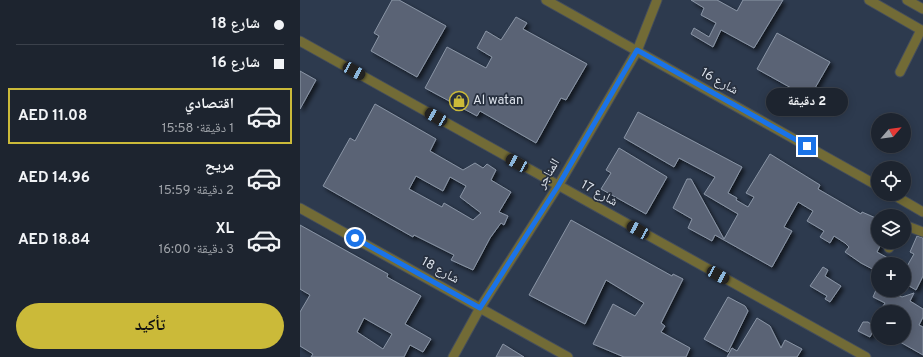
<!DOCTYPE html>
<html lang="ar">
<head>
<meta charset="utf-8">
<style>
	:root { --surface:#1d242f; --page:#252c37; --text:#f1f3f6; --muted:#a0a4aa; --line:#3b414b; --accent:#cbba39 }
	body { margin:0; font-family:Overpass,"Noto Naskh Arabic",sans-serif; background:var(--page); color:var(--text); direction:rtl; height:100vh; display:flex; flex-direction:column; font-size:15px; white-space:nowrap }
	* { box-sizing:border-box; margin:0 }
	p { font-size:13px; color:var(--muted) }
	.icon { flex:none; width:22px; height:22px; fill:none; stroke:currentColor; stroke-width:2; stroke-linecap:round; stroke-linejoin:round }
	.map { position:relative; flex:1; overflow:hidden; direction:ltr }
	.side { display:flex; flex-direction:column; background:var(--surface); width:300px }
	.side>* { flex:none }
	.hud { display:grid; align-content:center; height:88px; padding:0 16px; background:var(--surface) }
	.needle { width:26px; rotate:62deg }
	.buttons { position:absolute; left:571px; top:113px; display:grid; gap:8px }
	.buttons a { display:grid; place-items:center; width:40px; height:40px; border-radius:50%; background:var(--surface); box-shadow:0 2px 10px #0003,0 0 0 1px var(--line); font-size:20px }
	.end { position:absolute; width:18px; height:18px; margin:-9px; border:5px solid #1a73e8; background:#fff; box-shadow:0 0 0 2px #fff }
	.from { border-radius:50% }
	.bubble { position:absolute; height:28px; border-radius:14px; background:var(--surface); box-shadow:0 2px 10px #0003,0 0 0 1px var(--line); font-size:13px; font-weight:700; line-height:28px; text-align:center; direction:rtl }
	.car { position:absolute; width:12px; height:24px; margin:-12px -6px; border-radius:5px; box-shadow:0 0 3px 1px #0007; background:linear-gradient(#222 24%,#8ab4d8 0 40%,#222 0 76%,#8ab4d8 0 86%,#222 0) }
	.hud b { display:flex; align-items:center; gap:14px; height:38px; font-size:15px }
	.hud b+b { border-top:1px solid var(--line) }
	.hud i { width:10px; height:10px; background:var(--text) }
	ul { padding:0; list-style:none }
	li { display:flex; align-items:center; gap:12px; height:56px; margin:0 8px 6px; padding:0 8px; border:2px solid transparent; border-radius:0px }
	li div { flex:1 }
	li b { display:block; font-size:15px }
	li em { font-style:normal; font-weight:700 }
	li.current { border-color:var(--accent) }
	li>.icon { width:36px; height:36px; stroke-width:1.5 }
	.action { display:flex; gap:8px; margin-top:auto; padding:8px 16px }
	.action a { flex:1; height:46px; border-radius:24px; background:var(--accent); color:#111; font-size:16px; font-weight:700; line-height:46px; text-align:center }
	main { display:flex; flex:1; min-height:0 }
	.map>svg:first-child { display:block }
	.built { fill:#2d3a4e; fill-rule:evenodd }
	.building { fill:#5a6475; stroke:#8a95a6; fill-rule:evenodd; filter:url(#shadow) }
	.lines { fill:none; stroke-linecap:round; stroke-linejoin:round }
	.minor-casing { stroke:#444d5b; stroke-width:11 }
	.minor { stroke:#726b36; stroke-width:9 }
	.route { stroke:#1a73e8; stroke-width:5 }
	.labels { text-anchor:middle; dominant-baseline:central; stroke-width:3.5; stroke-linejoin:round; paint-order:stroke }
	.street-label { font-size:13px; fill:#dee4ed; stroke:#27303f }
	.poi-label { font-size:13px; fill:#dee4ed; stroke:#27303f; text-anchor:start }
</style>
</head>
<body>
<main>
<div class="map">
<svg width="623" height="357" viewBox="0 0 623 357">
	<defs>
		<filter id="shadow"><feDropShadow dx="3" dy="3" stdDeviation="2" flood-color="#0009"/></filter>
	</defs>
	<rect width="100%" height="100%" fill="#27303f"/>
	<path class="built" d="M0,0H623V357H0ZM578,120H604V146H578ZM578,168H604V194H578ZM578,216H604V242H578ZM578,264H604V290H578ZM578,312H604V338H578Z"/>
	<g class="building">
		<polygon points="92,0 99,0 146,26 117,77 71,51 79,36 74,33"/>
		<polygon points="391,0 417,0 437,11 443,0 483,0 454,48 421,30 413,47 391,34 394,28 409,37 416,23 401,15 404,8"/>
		<polygon points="216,17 227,23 223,29 287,64 266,100 261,98 236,143 180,111 177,116 125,88 147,47 186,68 192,57 177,48 186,31 201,40"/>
		<polygon points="477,33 530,62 507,102 491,92 493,89 457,69"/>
		<polygon points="0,71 16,80 0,109"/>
		<path d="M75,104L136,139L130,151L163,170L175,163L183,168L187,164L196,170L191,180L211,192L199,212L208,216L204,225L201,223L190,238L173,270L151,260L154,255L114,235L113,237L23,186L50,138L55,141ZM116,176L143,191L150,177L166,186L160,197L181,213L173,220L144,203L142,207L109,189Z"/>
		<polygon points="338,112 442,167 428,193 437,198 436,200 448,207 454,197 446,193 470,154 520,185 518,189 561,214 562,212 578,219 578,242 582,242 577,252 599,264 578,264 578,272 561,263 545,252 549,247 545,243 534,236 530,243 520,237 524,231 507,221 513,211 498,202 484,227 492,231 472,267 415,235 412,241 388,228 392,219 373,208 387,179 391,179 424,239 438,214 404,194 415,177 379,158 374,167 324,138"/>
		<polygon points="319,148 367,177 346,214 301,189 311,173 306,170"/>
		<polygon points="271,220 372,276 373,274 383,279 361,323 365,326 361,332 390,348 386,357 324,357 293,344 313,304 335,316 344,303 306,280 285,324 229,295"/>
		<path d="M0,225L88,274L87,277L121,296L105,324L131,339L123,352L110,345L104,357H11L13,354L0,346V312L10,295L0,289ZM64,318L92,334L83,349L57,332Z"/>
		<polygon points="617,236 623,238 623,276 616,290 604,283 604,267 606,268 614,254 610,252"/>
		<polygon points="523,267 528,270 525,276 541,286 530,302 525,299 527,296 510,286"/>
		<polygon points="576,290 596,290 594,293 602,297 614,293 610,301 623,309 623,317 619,325 623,327 623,355 600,342 604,338 604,312 579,312 585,303 573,297"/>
		<polygon points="428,297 445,306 448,311 428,352 404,339"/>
		<polygon points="457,318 470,326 481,348 485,340 502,349 497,357 427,357 432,348 437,351"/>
		<polygon points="563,322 568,322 575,327 570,337 558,331"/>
		<polygon points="203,344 224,357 196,357"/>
	</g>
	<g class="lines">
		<g class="minor-casing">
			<g id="minor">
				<polyline points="246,0 578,186"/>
				<polyline points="569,0 623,31"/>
				<polyline points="607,0 623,9"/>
				<polyline points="0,41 566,357"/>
				<polyline points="600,72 621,30"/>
				<polyline points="592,194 623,212"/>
				<polyline points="0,208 268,357"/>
				<polyline points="604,227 607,226 623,232"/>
				<polyline points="589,248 592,242"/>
				<polyline points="153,357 180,308 258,186 337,51 357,0"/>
			</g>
		</g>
		<use href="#minor" class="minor"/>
	</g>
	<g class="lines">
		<polyline class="route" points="55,238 180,308 258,186 337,50 507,146"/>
	</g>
	<defs>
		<g id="shop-ring" transform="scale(1)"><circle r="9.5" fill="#27303f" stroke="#cbba39" stroke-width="1.5"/><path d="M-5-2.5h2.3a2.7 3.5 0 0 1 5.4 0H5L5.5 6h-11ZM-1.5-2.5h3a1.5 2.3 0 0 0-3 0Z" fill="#cbba39"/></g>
	</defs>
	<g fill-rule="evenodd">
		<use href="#shop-ring" x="159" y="101"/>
	</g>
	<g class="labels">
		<g class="street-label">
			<text transform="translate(419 82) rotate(29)">شارع 16</text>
			<text transform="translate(249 174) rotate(-59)">المناجر</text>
			<text transform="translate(299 194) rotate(29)">شارع 17</text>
			<text transform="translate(140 271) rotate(29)">شارع 18</text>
		</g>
		<g class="poi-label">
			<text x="173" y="101">Al watan</text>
		</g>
	</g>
</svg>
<div class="buttons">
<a><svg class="needle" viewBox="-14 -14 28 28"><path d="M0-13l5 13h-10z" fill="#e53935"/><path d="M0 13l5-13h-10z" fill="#a0a4aa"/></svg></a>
<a><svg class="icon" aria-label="locate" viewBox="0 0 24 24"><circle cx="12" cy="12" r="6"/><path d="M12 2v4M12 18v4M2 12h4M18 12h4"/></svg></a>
<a><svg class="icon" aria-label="layers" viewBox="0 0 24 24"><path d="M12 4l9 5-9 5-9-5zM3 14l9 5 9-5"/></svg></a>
<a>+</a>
<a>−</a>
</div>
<i class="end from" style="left:55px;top:238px"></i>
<i class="end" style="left:507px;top:146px"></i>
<div class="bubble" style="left:466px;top:88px;width:82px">2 دقيقة</div>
<i class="car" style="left:54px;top:71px;rotate:119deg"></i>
<i class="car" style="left:136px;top:117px;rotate:300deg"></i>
<i class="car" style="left:217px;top:163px;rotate:299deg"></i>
<i class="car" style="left:338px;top:230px;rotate:299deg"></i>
<i class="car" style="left:418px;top:275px;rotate:119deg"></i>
</div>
<section class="side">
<div class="hud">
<b><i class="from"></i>شارع 18</b>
<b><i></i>شارع 16</b>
</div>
<ul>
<li class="current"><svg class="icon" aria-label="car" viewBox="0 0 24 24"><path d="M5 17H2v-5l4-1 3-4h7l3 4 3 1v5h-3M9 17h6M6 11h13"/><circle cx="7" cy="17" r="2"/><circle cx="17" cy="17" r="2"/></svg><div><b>اقتصادي</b><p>1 دقيقة · 15:58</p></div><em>AED 11.08</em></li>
<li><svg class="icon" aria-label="car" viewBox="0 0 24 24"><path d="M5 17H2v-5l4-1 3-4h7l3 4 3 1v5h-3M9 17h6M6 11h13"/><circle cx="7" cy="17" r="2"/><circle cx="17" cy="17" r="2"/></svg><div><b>مريح</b><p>2 دقيقة · 15:59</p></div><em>AED 14.96</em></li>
<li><svg class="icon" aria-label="car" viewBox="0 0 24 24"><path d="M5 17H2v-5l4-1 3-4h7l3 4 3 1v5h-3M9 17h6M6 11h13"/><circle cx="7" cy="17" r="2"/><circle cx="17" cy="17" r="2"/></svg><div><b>XL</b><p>3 دقيقة · 16:00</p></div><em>AED 18.84</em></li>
</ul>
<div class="action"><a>تأكيد</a></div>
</section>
</main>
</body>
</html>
